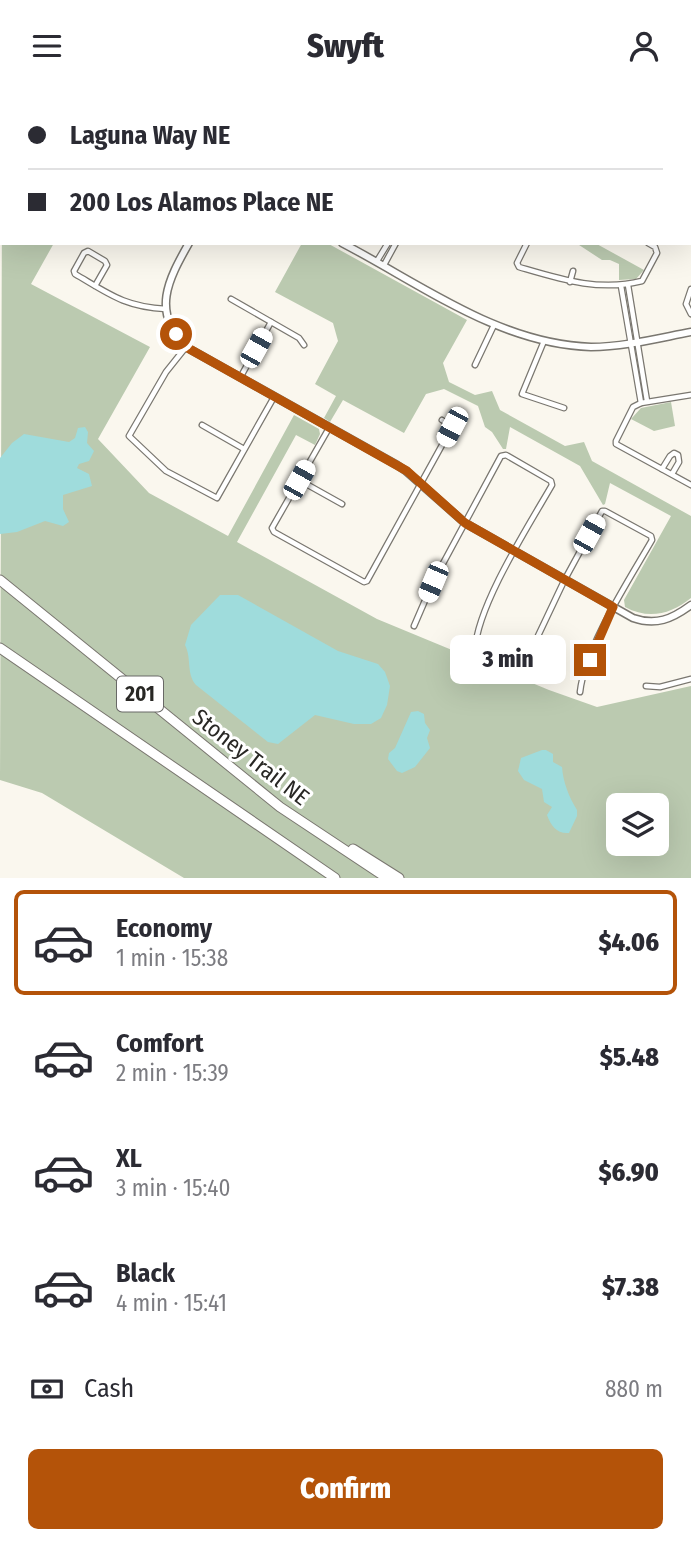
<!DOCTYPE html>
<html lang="en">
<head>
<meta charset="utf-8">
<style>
	:root { --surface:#fff; --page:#f2f2f3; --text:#2b2b33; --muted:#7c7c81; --line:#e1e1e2; --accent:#b45309 }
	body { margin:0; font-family:"Fira Sans Condensed",sans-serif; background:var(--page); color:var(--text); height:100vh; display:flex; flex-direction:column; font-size:26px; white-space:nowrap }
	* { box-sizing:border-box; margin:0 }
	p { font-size:23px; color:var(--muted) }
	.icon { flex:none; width:38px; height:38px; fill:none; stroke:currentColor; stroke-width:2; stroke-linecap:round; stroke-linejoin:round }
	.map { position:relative; height:787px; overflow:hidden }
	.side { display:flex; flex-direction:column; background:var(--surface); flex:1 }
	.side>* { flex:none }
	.guide { position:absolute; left:0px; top:0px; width:691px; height:154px; box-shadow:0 7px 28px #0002; display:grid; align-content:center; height:154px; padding:0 28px; background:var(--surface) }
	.buttons { position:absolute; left:606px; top:702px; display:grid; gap:14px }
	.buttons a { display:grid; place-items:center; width:63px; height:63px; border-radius:10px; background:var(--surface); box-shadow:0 7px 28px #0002; font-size:35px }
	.end { position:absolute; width:32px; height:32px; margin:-16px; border:9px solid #b45309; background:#fff; box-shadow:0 0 0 4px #fff }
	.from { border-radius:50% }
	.bubble { position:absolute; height:49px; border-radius:10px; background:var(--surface); box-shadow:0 7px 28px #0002; font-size:23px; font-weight:800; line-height:49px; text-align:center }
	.car { position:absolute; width:21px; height:42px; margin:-21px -10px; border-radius:9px; box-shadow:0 0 5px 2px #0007; background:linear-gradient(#fff 24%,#345 0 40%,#fff 0 76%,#345 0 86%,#fff 0) }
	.guide b { display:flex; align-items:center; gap:24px; height:66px; font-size:26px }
	.guide b+b { border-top:2px solid var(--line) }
	.guide i { width:18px; height:18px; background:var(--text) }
	ul { padding:12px 0 0; list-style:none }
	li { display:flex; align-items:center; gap:21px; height:105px; margin:0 14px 10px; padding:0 14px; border:4px solid transparent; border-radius:10px }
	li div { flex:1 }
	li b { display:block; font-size:26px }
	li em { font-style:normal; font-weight:800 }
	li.current { border-color:var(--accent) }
	li>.icon { width:63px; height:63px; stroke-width:1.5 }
	.pay { display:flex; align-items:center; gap:18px; height:77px; padding:0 28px; font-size:26px }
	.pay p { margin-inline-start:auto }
	.cta { display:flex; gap:14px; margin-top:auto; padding:14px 28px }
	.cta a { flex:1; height:80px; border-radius:10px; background:var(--accent); color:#fff; font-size:28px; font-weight:800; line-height:80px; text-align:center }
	header { display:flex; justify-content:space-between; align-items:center; height:91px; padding:0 28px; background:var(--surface); font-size:32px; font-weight:800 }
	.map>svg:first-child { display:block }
	.green { fill:#bbcab0; fill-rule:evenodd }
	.water { fill:#9fdcdc }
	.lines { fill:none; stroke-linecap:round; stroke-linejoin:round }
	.minor-casing { stroke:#7a7770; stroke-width:7 }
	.tertiary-casing { stroke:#7a7770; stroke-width:9 }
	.secondary-casing { stroke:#7a7770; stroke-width:10 }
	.motorway-casing { stroke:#7a7770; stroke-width:11 }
	.minor { stroke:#fff; stroke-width:4.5 }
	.tertiary { stroke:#fff; stroke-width:6 }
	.secondary { stroke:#fff; stroke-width:7 }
	.motorway { stroke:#fff; stroke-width:9 }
	.route { stroke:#b45309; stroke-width:9 }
	.labels { text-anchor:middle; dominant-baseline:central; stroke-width:6; stroke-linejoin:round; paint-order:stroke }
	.shield { fill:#fff; stroke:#686866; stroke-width:2 }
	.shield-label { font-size:21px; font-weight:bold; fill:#282724 }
	.street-label { font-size:23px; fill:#282724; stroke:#fff }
</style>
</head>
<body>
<header><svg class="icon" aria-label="menu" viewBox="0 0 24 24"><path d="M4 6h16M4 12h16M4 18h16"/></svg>Swyft<svg class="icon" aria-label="person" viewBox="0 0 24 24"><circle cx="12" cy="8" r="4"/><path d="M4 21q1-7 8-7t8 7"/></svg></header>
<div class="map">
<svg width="691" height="787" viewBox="0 0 691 787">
	<rect width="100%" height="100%" fill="#faf7ee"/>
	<g class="green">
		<path d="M2,106V152H54L31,193L150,256L98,348L149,402L228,445L294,324L319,338L320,343L315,354L296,344L237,451L377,528L549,599L597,616L691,595V787H184L42,702L0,689ZM618,714H656V752H618Z"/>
		<path d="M302,152H327L467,229L443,272L449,291L475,304L492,300L500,319L565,355L584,351L592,370L691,425V507C671,523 649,529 625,516L624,509L671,425L610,392L605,413L603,414L580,375L510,336L506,358H503L492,341L485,336L478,315L444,298L426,303L404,342L343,309L330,331L324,327L336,305L315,293L338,250L333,232L275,201Z"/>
		<polygon points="576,152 595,152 644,179 636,188 619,189 619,173 610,169 602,169"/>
		<polygon points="671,311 675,335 654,340 631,328 641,317"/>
	</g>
	<g class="water">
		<polygon points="85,336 88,341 87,352 94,360 89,370 79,373 77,377 89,383 92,395 63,404 63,418 69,431 63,435 45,430 17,441 0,443 0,367 12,352 24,343 69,351 75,347 78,337"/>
		<path d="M220,504H238L338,560L378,573L385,581L390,595L387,614L381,627L371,633H354L315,624L278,653L268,651L196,594C186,582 192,568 185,554L191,534Z"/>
		<polygon points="418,620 424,623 425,632 430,639 427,647 430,657 415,676 402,682 397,680 388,668 389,662 395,657 411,621"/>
		<path d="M542,659H546L553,663V671L562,676C563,691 569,706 577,719V725L569,742C557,743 551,735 547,724L552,716L544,711L542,698L524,689L518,680L521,667Z"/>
	</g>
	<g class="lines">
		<g class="minor-casing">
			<g id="minor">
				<polyline points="418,0 421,2"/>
				<polyline points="633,0 636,2"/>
				<polyline points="359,2 360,0"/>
				<polyline points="555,2 556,0"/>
				<polyline points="690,31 691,32"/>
				<polyline points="0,70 2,71"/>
				<polyline points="690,100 691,101"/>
				<path d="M527,152L517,172L519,176C560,188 599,201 642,190L657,162L655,156L648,152"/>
				<polyline points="377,170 388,152"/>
				<polyline points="384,174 396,152"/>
				<polyline points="570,191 573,180"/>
				<polyline points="628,194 647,310"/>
				<path d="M95,195L107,174L105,170L88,160L84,162L74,180L75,183C109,203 125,216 166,218"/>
				<polyline points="621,195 641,312"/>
				<polyline points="691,198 686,213 691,223"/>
				<polyline points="231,208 299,247 304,254"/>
				<polyline points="544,250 522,303 564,317"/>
				<polyline points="186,256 166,281 129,345 166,380 217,407 274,306"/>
				<polyline points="475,274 494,234"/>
				<polyline points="240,287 271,231"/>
				<polyline points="691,304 641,312 633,316 616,350 616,353 691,394"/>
				<polyline points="202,334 244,358"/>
				<polyline points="329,337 272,437 274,441 364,491 367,490 452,336 442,329"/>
				<polyline points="662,378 670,365 674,362 678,364 679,371 672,383"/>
				<polyline points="299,389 342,413"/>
				<path d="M414,535L433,491L501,365L506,364L551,390L552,394C529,434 477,515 475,559"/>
				<path d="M520,577L528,566L564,490L602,420H605L651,445L652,449C629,489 585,556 580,601"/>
				<polyline points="646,595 660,596 691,588"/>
			</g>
		</g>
		<g class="tertiary-casing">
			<g id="tertiary">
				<polyline points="156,0 158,2"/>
				<polyline points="65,2 66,0"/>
				<polyline points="75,2 75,0"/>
				<polyline points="288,2 289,0"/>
				<path d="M189,152C168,189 151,221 186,256L397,374L406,380L465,432L633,527C656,535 672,528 691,514"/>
				<path d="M342,152C421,193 499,253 591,256C624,256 659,247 691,241"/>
			</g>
		</g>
		<g class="secondary-casing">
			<g id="secondary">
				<polyline points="466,0 469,2"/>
				<polyline points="483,0 486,2"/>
				<polyline points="498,0 499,2"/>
				<polyline points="690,115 691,116"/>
				<polyline points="690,125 691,126"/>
			</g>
		</g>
		<g class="motorway-casing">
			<g id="motorway">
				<polyline points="0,489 280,716 387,787"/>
				<polyline points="0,557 335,787"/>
				<polyline points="353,758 399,787"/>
			</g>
		</g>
		<use href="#minor" class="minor"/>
		<use href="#tertiary" class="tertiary"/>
		<use href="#secondary" class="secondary"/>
		<use href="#motorway" class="motorway"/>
	</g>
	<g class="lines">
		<polyline class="route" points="176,243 186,256 407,380 465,432 613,516 590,569"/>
	</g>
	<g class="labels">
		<rect class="shield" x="117" y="585.5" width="46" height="35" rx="5"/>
		<g class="shield-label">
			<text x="140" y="603">201</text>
		</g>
		<g class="street-label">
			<text transform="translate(251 666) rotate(38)">Stoney Trail NE</text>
		</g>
	</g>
</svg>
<div class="buttons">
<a><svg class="icon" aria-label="layers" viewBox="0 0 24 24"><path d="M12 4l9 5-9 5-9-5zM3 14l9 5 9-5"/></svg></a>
</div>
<i class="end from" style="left:176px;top:243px"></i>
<i class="end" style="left:590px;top:569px"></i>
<div class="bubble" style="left:450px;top:544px;width:116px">3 min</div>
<i class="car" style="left:256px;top:257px;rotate:29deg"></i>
<i class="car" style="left:452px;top:336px;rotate:208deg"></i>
<i class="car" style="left:299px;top:389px;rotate:29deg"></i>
<i class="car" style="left:589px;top:443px;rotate:29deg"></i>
<i class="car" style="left:433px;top:491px;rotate:203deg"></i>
<div class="guide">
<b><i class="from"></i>Laguna Way NE</b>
<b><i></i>200 Los Alamos Place NE</b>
</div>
</div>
<section class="side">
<ul>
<li class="current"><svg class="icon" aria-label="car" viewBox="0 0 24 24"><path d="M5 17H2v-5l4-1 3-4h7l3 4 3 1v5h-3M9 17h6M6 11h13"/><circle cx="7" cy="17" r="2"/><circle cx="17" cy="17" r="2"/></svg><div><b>Economy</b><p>1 min · 15:38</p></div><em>$4.06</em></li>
<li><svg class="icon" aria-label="car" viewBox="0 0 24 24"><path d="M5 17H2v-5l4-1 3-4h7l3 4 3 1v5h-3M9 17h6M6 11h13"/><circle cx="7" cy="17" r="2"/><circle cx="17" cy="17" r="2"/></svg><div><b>Comfort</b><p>2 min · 15:39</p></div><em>$5.48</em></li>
<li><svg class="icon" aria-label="car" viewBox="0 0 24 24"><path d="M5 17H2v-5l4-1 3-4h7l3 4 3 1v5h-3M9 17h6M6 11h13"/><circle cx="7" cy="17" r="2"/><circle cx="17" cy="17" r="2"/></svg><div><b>XL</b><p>3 min · 15:40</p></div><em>$6.90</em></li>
<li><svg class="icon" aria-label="car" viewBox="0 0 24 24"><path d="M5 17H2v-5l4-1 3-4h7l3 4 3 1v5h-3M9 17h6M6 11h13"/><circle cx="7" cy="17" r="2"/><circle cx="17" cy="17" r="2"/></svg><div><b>Black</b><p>4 min · 15:41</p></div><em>$7.38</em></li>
</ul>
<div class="pay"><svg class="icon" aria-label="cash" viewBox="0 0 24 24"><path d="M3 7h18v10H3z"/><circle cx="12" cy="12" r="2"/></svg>Cash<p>880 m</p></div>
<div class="cta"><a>Confirm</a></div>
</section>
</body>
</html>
